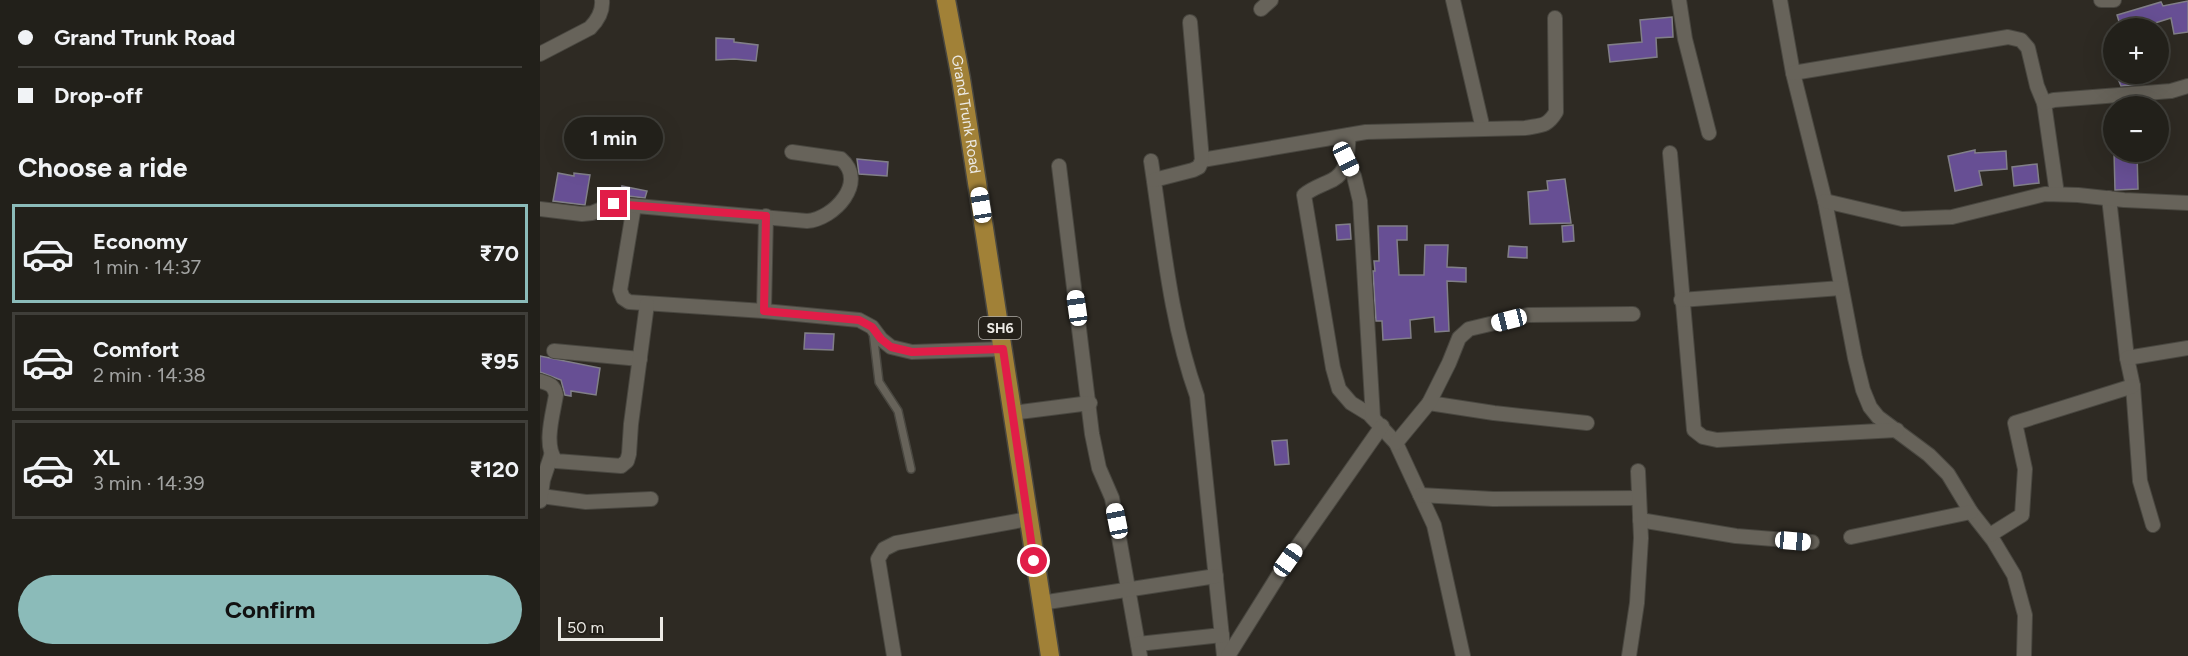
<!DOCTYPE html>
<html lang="en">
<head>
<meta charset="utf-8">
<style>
	:root { --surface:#22201a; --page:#2a2823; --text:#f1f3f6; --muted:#a2a3a2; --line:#3f3e39; --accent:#8bbbb9 }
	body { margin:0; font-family:Figtree,sans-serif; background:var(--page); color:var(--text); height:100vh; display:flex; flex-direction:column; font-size:22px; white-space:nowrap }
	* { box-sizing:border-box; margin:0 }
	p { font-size:20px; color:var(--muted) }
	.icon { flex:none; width:33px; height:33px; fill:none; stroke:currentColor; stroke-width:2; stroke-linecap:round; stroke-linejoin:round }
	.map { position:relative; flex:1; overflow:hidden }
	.details { display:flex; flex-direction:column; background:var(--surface); width:540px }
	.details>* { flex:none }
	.banner { display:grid; align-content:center; height:132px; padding:0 18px; background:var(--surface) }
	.fabs { position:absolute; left:1563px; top:18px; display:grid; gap:12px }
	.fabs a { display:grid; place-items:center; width:66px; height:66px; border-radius:50%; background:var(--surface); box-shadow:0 6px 24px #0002,0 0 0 2px var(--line); font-size:30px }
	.scale { position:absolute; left:18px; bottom:15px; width:105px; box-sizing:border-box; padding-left:6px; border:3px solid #eceae5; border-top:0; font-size:16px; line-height:21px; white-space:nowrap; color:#eceae5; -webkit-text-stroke:4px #242019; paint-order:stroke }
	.end { position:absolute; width:27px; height:27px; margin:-14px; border:8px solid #e11d48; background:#fff; box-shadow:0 0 0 3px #fff }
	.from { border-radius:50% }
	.bubble { position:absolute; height:42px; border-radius:21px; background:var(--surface); box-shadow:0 6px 24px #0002,0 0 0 2px var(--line); font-size:20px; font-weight:700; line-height:42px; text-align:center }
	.car { position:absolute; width:18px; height:36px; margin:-18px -9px; border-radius:8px; box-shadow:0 0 4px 2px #0007; background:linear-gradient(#fff 24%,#345 0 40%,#fff 0 76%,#345 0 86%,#fff 0) }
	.banner b { display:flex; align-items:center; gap:21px; height:57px; font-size:22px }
	.banner b+b { border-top:2px solid var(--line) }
	.banner i { width:15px; height:15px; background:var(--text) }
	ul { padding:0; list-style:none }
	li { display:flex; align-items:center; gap:18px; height:99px; margin:0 12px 9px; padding:0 6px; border:3px solid var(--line); border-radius:0px }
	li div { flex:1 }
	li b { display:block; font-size:22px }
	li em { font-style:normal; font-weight:700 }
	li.active { border-color:var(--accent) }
	li>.icon { width:54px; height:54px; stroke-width:1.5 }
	h2 { padding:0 18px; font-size:27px; line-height:72px }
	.action { display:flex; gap:12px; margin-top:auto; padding:12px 18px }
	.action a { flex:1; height:69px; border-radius:36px; background:var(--accent); color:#111; font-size:24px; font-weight:700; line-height:69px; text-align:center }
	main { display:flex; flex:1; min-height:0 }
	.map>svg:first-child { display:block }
	.building { fill:#674f94; stroke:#817f88; stroke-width:1.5 }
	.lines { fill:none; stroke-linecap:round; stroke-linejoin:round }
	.service-casing { stroke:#494740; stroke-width:10 }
	.minor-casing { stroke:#494740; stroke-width:16 }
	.primary-casing { stroke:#494740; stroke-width:21 }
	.service { stroke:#67635a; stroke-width:7 }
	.minor { stroke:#67635a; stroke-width:14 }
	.primary { stroke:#a18137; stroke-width:18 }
	.route { stroke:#e11d48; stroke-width:8 }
	.labels { text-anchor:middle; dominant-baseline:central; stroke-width:5; stroke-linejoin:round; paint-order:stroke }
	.shield { fill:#242019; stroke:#b0ada8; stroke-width:1.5 }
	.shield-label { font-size:14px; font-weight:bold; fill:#eceae5 }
	.street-label { font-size:15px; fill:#eceae5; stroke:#242019 }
</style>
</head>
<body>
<main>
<section class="details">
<div class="banner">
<b><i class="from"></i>Grand Trunk Road</b>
<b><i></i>Drop-off</b>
</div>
<h2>Choose a ride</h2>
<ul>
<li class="active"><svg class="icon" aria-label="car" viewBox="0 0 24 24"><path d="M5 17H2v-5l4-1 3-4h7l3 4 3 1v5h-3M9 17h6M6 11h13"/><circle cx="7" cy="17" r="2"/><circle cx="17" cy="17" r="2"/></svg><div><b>Economy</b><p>1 min · 14:37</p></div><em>₹70</em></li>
<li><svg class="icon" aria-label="car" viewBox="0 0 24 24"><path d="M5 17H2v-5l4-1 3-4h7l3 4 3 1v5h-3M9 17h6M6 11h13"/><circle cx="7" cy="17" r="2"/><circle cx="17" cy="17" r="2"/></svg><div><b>Comfort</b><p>2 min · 14:38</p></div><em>₹95</em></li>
<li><svg class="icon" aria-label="car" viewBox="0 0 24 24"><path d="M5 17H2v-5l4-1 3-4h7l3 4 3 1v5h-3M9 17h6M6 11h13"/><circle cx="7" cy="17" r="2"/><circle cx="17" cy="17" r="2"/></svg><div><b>XL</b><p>3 min · 14:39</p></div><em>₹120</em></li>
</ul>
<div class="action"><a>Confirm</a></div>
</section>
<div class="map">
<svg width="1648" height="656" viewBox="0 0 1648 656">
	<rect width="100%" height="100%" fill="#2e2a23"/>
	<g class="building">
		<polygon points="1648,1 1648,32 1634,34 1631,18 1602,27 1603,28 1581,28 1577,15 1621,2 1623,6"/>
		<polygon points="1132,17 1133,37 1116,38 1117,57 1070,62 1068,45 1102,42 1100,20"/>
		<polygon points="176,38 194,39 194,42 218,45 216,61 194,59 176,60"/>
		<polygon points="1576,74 1597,74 1602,84 1581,86"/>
		<polygon points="1435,150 1435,153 1466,151 1467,169 1439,171 1442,185 1415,191 1408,156"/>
		<polygon points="1574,152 1597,152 1598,189 1575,190"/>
		<polygon points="317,159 348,162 347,176 319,174"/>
		<polygon points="1497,164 1499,183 1474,186 1472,167"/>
		<polygon points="18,173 34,176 34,173 50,175 45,205 13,201"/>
		<polygon points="1025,179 1031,223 990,224 988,192 1008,190 1007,181"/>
		<polygon points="82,186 107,191 105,198 80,195"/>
		<polygon points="810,224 811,239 797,240 796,225"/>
		<polygon points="1033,225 1034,241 1023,242 1022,226"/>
		<polygon points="838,226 867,226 867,240 857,240 859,275 884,275 885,245 908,245 907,267 926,268 926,282 907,281 909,331 895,332 894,317 870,320 871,338 843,340 842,321 836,321 833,271 835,271 834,261 839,261"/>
		<polygon points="969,246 987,247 987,258 968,257"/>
		<polygon points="265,333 294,334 293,350 264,349"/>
		<polygon points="0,356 60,368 56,395 31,391 31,396 25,395 21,380 0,372"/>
		<polygon points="747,440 749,464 735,465 732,441"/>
	</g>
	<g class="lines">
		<g class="service-casing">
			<polyline id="service" points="333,332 339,382 358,411 371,469"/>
		</g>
		<g class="minor-casing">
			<g id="minor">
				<polyline points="913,0 943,129"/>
				<polyline points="1139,0 1145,39 1169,133"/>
				<polyline points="1240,0 1253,73 1285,201 1315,358 1323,390 1330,407 1338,417 1389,455 1408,474 1431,512 1453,540 1474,575 1485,615 1484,656"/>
				<polyline points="1561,0 1574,0"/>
				<polyline points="721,9 731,0"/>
				<path d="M0,54L50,28C57,21 63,11 62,0"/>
				<polyline points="1253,73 1468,37 1481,40 1488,48 1497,86 1504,103 1517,194"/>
				<polyline points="1504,103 1514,100 1631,91 1648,86"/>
				<path d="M809,135C806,158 810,174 786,183C777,187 771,189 764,195L793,368L799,389L811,403L829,414L856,443L894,525L923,656"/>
				<polyline points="1130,153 1154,430 1163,437 1177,440 1357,430"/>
				<path d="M662,160L826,132L985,128C1001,125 1007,127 1016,112L1015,18"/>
				<polyline points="806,160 814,176 820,201 833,418"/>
				<path d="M611,161C623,239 630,321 657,396L684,656"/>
				<polyline points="519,166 552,434 559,468 572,498 600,656"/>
				<polyline points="614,180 653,170 659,167 662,160 650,22"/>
				<polyline points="1569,198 1587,358 1593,386 1600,481 1613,525"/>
				<polyline points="1285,201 1362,219 1412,217 1505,194 1538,195 1584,200 1648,203"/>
				<polyline points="94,206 80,290 83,298 89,302 224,311 319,320 332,327 341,339 351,347 372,352 463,349"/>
				<path d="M0,209L42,214L52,213L74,204L267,221C294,219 328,182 301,159L252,152"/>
				<polyline points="1141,300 1301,288"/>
				<polyline points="224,311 226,216"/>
				<polyline points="14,351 100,359"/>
				<polyline points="1587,358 1648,348"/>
				<path d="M0,381C10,384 14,385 16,395C13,414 3,446 16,461L81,466L87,461L89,454L91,424L107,304"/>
				<polyline points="889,403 954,413 1047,423"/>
				<polyline points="472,413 550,403"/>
				<polyline points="856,443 889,403 909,363 919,338 929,329 988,315 1093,314"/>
				<polyline points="880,495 953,499 1099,498"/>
				<polyline points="1,496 46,502 111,499"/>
				<polyline points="0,501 3,480 11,456"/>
				<polyline points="1100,520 1196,536 1272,542"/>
				<polyline points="1450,535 1482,515 1485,469 1475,423 1593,386"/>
				<polyline points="1311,537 1431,512"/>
				<polyline points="501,603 676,576"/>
				<polyline points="598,644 682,635"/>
				<polyline points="354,656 338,559 344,549 356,543 488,519"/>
				<polyline points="688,656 748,560 842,426"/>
				<polyline points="1089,656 1097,603 1101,538 1098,471"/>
			</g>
		</g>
		<g class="primary-casing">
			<g id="primary">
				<path id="s1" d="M406,0L421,79L510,656"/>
			</g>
		</g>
		<use href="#service" class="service"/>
		<use href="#minor" class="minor"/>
		<use href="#primary" class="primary"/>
	</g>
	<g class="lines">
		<polyline class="route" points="74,204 226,216 224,311 319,320 332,327 341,339 351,347 372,352 463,349 494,561"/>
	</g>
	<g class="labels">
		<rect class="shield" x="439" y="317" width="42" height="22" rx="4.5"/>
		<g class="shield-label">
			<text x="460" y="328">SH6</text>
		</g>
		<g class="street-label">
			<text stroke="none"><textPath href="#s1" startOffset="116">Grand Trunk Road</textPath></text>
		</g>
	</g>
</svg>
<div class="fabs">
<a>+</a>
<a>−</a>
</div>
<div class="scale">50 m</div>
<i class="end from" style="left:494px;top:561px"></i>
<i class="end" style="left:74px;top:204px"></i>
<div class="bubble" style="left:24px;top:117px;width:99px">1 min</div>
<i class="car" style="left:806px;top:159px;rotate:154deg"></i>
<i class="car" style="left:441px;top:205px;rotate:351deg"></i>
<i class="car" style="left:537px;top:308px;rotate:352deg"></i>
<i class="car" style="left:969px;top:320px;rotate:256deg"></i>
<i class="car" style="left:577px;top:521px;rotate:349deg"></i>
<i class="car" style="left:1253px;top:541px;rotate:95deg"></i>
<i class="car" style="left:748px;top:560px;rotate:35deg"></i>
</div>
</main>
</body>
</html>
